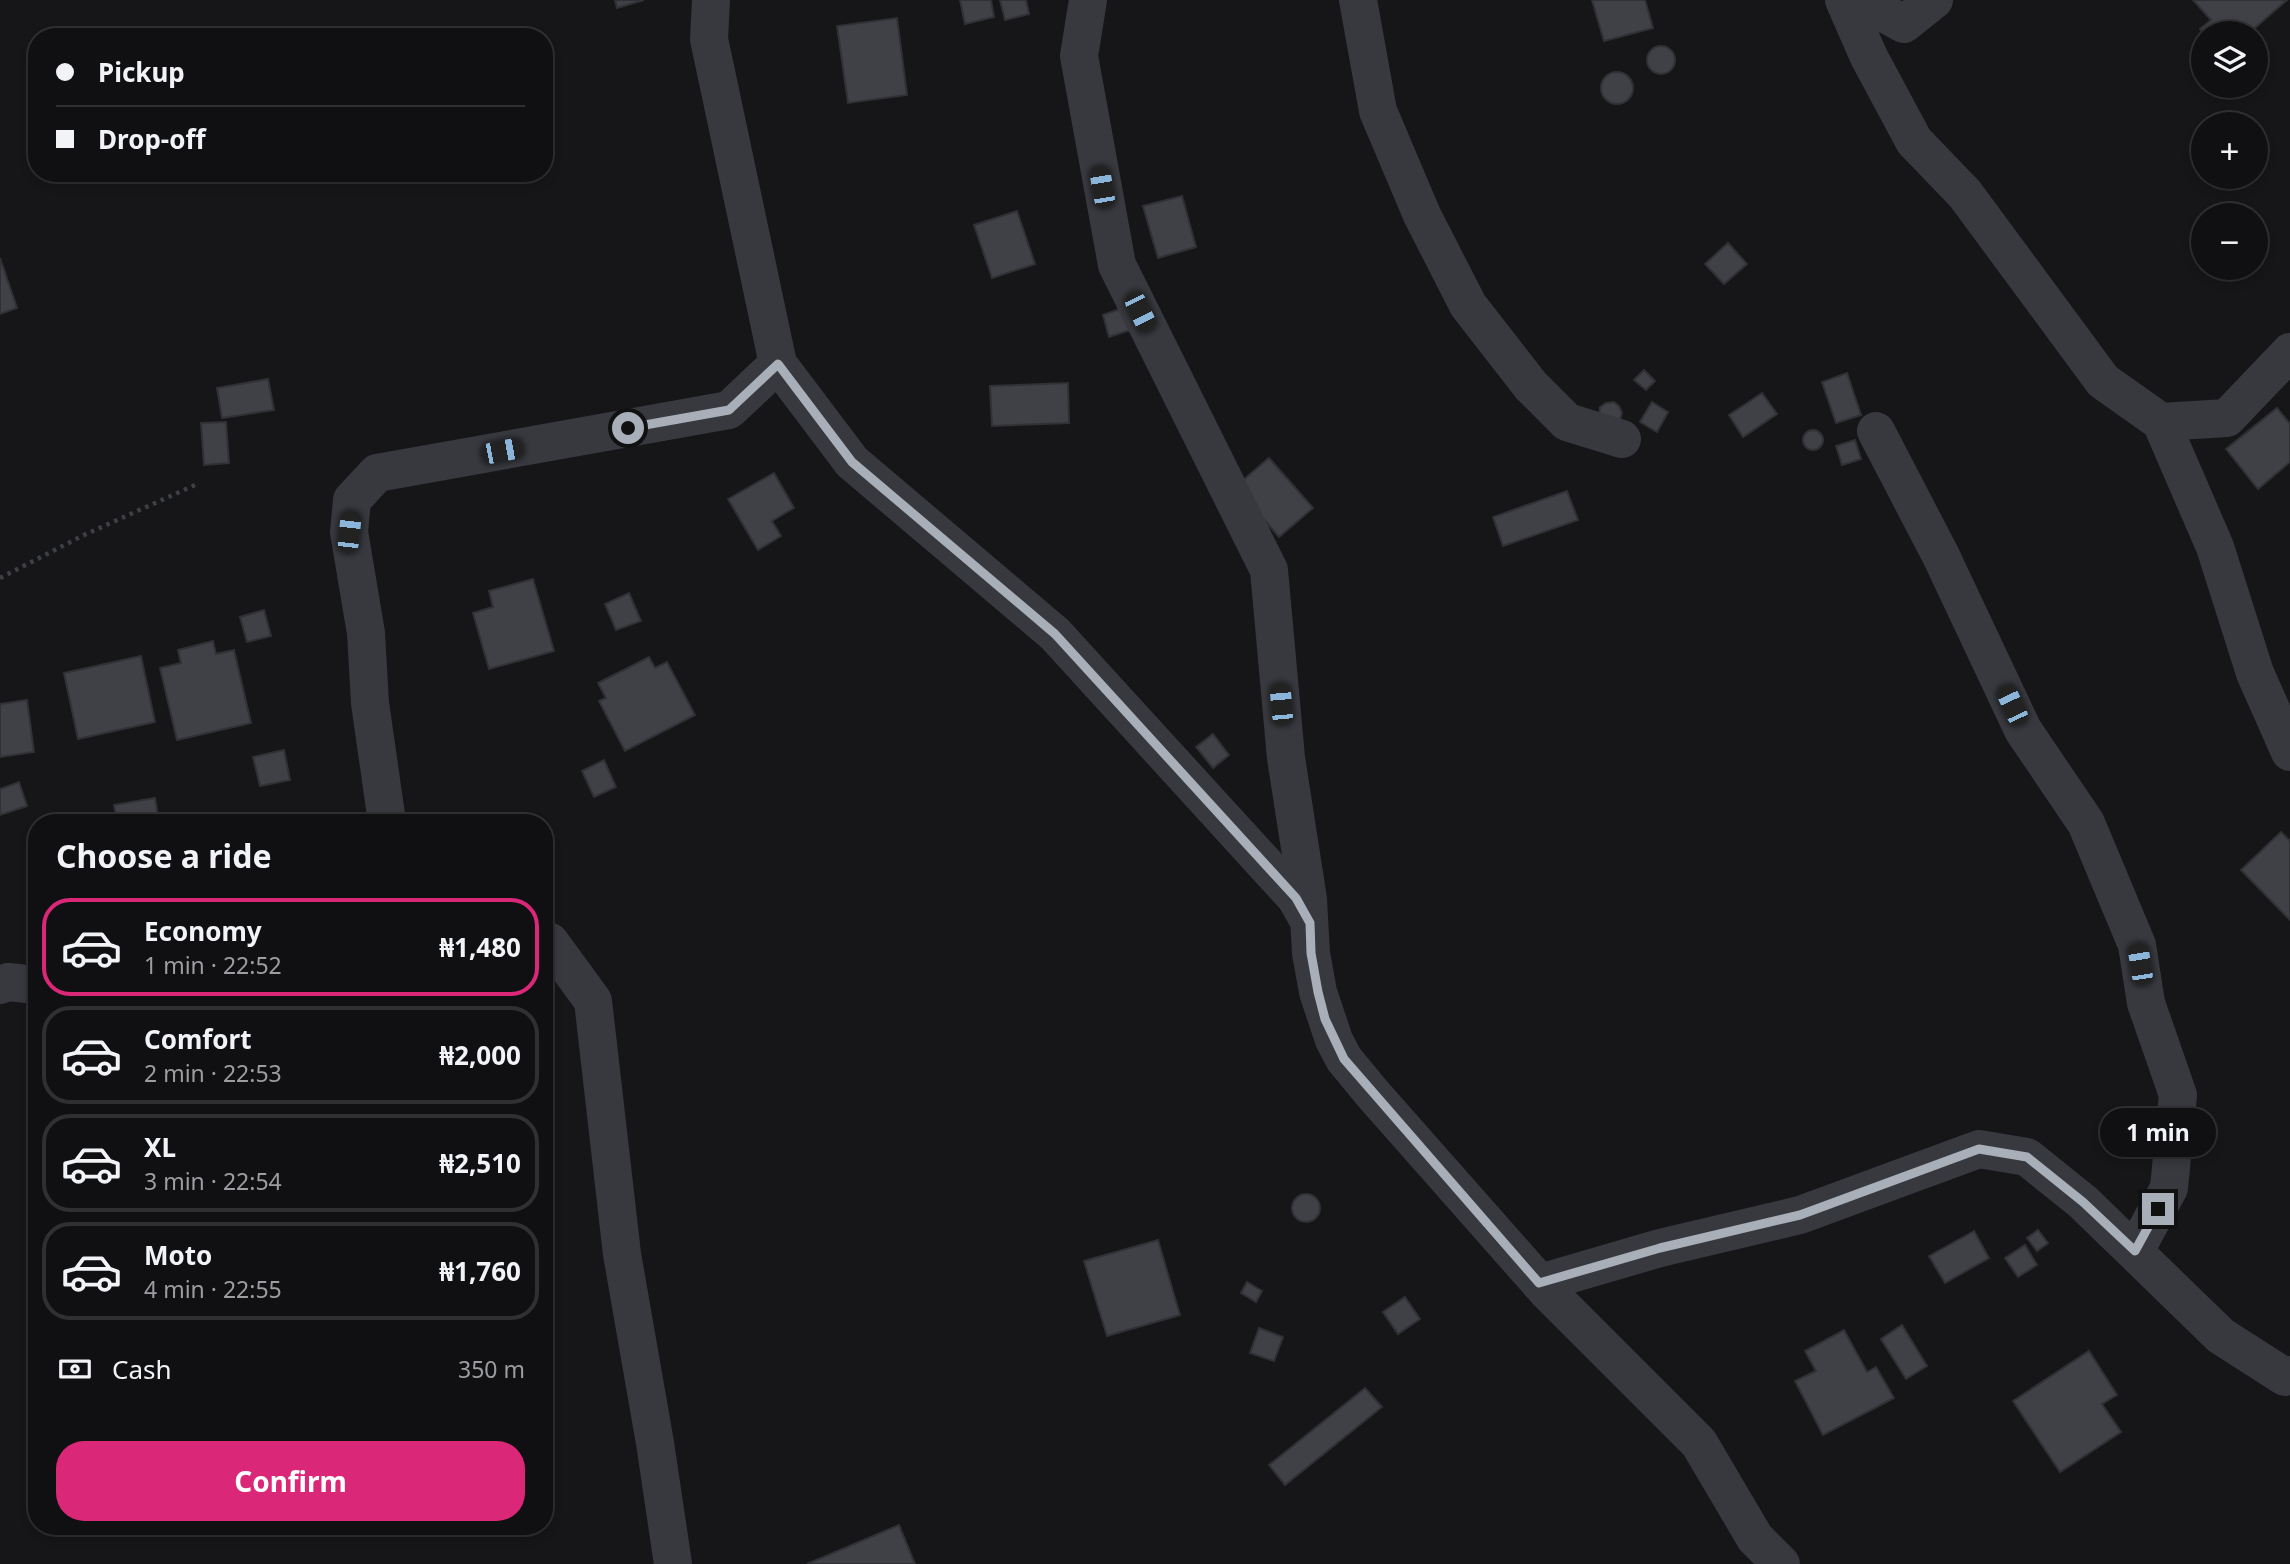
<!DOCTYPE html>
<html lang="en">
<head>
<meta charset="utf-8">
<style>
	:root { --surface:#101013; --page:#1e1e21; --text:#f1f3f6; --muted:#9c9da0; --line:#303033; --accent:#db2777 }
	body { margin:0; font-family:"Noto Sans",sans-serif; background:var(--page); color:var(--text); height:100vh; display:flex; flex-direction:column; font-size:26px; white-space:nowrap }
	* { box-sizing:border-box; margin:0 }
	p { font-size:23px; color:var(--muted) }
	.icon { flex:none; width:38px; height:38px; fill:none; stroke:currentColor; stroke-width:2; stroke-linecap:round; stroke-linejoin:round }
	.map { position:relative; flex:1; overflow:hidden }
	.drawer { position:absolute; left:28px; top:814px; width:525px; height:721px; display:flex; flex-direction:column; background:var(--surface); border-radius:28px; box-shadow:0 4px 10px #0003,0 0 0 2px var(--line) }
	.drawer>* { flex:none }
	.hud { position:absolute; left:28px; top:28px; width:525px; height:154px; border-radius:28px; box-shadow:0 4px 10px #0003,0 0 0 2px var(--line); display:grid; align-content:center; height:154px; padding:0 28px; background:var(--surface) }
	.tools { position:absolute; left:2191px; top:21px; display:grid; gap:14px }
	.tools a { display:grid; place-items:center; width:77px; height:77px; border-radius:50%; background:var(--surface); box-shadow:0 4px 10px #0003,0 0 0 2px var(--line); font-size:35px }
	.end { position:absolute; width:32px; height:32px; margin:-16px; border:9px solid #a8afb9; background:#111; box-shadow:0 0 0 4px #111 }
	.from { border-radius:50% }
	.bubble { position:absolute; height:49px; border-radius:24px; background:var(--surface); box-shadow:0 4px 10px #0003,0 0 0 2px var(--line); font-size:23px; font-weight:700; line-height:49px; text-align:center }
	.car { position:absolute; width:21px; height:42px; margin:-21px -10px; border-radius:9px; box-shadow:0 0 5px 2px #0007; background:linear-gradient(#222 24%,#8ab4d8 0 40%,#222 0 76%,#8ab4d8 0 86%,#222 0) }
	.hud b { display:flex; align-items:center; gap:24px; height:66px; font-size:26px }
	.hud b+b { border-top:2px solid var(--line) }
	.hud i { width:18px; height:18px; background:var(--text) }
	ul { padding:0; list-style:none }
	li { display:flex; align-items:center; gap:21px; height:98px; margin:0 14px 10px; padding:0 14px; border:4px solid var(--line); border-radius:28px }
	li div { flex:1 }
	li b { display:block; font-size:26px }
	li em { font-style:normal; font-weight:700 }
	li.selected { border-color:var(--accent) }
	li>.icon { width:63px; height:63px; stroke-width:1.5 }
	h2 { padding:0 28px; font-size:32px; line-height:84px }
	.pay { display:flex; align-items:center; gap:18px; height:77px; padding:0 28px; font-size:26px }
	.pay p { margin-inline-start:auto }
	.primary-button { display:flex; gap:14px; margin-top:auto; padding:14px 28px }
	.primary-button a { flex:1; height:80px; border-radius:28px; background:var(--accent); color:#fff; font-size:28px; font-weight:700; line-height:80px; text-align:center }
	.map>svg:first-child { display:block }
	.building { fill:#404146; stroke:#303135; stroke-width:2 }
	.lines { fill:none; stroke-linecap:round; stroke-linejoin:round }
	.path { stroke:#3d4045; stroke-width:4.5; stroke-dasharray:3.5 5; stroke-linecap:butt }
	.street { stroke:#37393e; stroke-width:38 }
	.route { stroke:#a8afb9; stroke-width:9 }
</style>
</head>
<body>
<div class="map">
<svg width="2290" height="1564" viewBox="0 0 2290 1564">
	<rect width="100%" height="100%" fill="#161619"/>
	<g class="building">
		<polygon points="615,0 644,0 617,8"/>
		<polygon points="960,0 991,0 994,17 965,24"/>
		<polygon points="1000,0 1026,0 1029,14 1005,20"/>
		<polygon points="1592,0 1645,0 1653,28 1604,41"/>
		<polygon points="2193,0 2287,0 2249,33 2204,33 2200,29 2211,20"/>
		<polygon points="897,18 907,95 848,103 837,26"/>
		<circle cx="1661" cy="60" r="14"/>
		<circle cx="1617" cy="88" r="16"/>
		<polygon points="1182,196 1196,247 1158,258 1143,206"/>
		<polygon points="1017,211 1035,264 992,278 974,225"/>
		<polygon points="1728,243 1747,264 1724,284 1705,264"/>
		<polygon points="0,258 17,308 0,314"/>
		<polygon points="1123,308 1130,330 1109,337 1103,315"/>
		<polygon points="1644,370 1655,381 1646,390 1634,380"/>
		<polygon points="1847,373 1861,415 1836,423 1822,382"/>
		<polygon points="268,379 274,410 222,418 217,388"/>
		<polygon points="1068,383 1069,423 992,426 990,386"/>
		<polygon points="1762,393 1777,414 1743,437 1729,415"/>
		<polygon points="1614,402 1619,406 1622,413 1620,420 1599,414 1600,407 1606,403"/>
		<polygon points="1652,402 1668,412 1657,432 1640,422"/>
		<polygon points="2277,408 2290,424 2290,462 2258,489 2226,449"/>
		<polygon points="226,422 229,463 204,465 201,423"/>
		<circle cx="1813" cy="440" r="10"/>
		<polygon points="1855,440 1861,459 1842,465 1836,446"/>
		<polygon points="1269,458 1313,508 1279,537 1236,486"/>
		<polygon points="774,473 794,508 772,521 781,536 758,550 728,499"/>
		<polygon points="1567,491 1578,520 1503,546 1493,517"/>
		<polygon points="533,579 554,651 489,669 473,613 493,607 489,591"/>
		<polygon points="629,593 641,621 616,630 605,604"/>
		<polygon points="264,610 271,636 247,642 240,617"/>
		<polygon points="213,641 216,654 234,650 251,723 177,740 160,668 181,663 178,650"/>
		<polygon points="141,656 155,722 78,739 64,673"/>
		<polygon points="649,657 655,668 667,662 695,715 625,751 599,701 606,698 598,683"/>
		<polygon points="27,700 34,752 0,757 0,704"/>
		<polygon points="1213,734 1229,755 1213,768 1196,747"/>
		<polygon points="284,750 290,780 260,786 253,757"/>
		<polygon points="604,760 616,787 594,797 582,771"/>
		<polygon points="19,782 27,806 0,815 0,789"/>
		<polygon points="155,798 159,822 117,822 114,805"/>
		<polygon points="2281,832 2290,841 2290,920 2241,870"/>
		<circle cx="1306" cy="1208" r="14"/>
		<polygon points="2038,1230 2048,1243 2037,1251 2027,1238"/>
		<polygon points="1974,1231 1989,1258 1945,1283 1929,1256"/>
		<polygon points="1158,1240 1180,1315 1107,1336 1084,1261"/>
		<polygon points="2025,1245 2037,1265 2018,1277 2005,1258"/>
		<polygon points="1247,1282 1262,1291 1256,1302 1241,1293"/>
		<polygon points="1405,1297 1420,1319 1398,1334 1383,1312"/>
		<polygon points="1902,1325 1927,1366 1906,1379 1881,1339"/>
		<polygon points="1259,1328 1283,1337 1274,1361 1250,1353"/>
		<polygon points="1844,1330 1867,1372 1876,1367 1894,1398 1823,1435 1795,1381 1816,1371 1805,1351"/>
		<polygon points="2089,1351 2117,1395 2102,1404 2121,1432 2060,1472 2013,1401"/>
		<polygon points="1365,1388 1382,1407 1285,1485 1269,1465"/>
		<polygon points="899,1525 915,1564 807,1564"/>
	</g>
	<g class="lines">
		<polyline class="path" points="0,578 84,535 195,485"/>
		<g class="street">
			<polyline points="711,0 709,39 778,364 852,462 1055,634 1296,898 1306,916"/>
			<polyline points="1088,0 1079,56 1117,265 1269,570 1286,758 1308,899 1311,953 1318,992 1334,1040 1344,1059 1372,1093 1546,1290 1699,1443 1755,1538 1781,1564"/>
			<polyline points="1358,0 1378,111 1422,215 1468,305 1531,386 1567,422 1622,439"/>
			<polyline points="1844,0 1869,57 1914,141 1965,194 2103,381 2161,422 2215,547 2255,673 2290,752"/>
			<polyline points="1860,0 1904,24 1934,0"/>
			<polyline points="2161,422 2227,418 2290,352"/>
			<polyline points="1876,431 1941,556 2023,730 2086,823 2137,945 2146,1003 2178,1095 2169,1188 2135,1251"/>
			<polyline points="387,822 370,703 366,633 349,532 352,500 377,473 729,410 778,364"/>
			<polyline points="544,943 550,942 593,1001 622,1254 655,1443 673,1564"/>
			<polyline points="0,985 8,982 37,985"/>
			<polyline points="1540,1283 1660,1248 1800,1215 1979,1149 2027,1157 2083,1202 2221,1336 2285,1377 2290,1375"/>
		</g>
	</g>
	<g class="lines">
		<polyline class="route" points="628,428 729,410 778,364 852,462 1055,634 1296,898 1310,923 1311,953 1318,992 1325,1019 1344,1059 1539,1283 1660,1248 1800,1215 1979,1149 2027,1157 2083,1202 2135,1251 2158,1209"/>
	</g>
</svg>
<div class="tools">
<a><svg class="icon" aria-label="layers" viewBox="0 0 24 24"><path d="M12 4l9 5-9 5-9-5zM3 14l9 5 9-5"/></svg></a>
<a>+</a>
<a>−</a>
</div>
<i class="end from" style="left:628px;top:428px"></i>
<i class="end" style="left:2158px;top:1209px"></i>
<div class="bubble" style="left:2100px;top:1108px;width:116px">1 min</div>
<i class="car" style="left:1102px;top:187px;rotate:350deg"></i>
<i class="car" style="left:1140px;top:312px;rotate:154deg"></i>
<i class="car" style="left:502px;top:451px;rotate:79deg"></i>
<i class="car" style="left:349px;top:532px;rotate:6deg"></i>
<i class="car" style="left:1281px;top:704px;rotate:355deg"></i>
<i class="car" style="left:2012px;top:705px;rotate:335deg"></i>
<i class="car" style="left:2140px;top:964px;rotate:351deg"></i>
<div class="hud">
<b><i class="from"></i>Pickup</b>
<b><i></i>Drop-off</b>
</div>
<section class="drawer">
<h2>Choose a ride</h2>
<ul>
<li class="selected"><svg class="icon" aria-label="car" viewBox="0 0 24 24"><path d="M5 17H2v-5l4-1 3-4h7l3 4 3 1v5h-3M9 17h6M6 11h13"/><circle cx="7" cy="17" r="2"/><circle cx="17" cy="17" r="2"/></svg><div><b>Economy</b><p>1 min · 22:52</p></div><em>₦1,480</em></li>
<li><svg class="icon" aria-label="car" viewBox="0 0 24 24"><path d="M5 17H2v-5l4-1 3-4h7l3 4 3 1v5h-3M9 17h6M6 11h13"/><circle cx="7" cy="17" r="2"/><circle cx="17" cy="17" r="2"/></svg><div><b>Comfort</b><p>2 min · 22:53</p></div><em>₦2,000</em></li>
<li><svg class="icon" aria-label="car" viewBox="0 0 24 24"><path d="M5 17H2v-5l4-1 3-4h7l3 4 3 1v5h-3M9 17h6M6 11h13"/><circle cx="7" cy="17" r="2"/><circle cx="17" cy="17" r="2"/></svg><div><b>XL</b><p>3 min · 22:54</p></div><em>₦2,510</em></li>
<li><svg class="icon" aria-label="car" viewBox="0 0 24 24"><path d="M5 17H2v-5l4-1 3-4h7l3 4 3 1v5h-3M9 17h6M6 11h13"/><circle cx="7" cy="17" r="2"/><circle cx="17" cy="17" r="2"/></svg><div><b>Moto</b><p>4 min · 22:55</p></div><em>₦1,760</em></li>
</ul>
<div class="pay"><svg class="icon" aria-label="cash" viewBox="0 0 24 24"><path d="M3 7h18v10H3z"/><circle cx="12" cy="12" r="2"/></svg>Cash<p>350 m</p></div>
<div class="primary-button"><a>Confirm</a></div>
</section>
</div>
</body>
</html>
